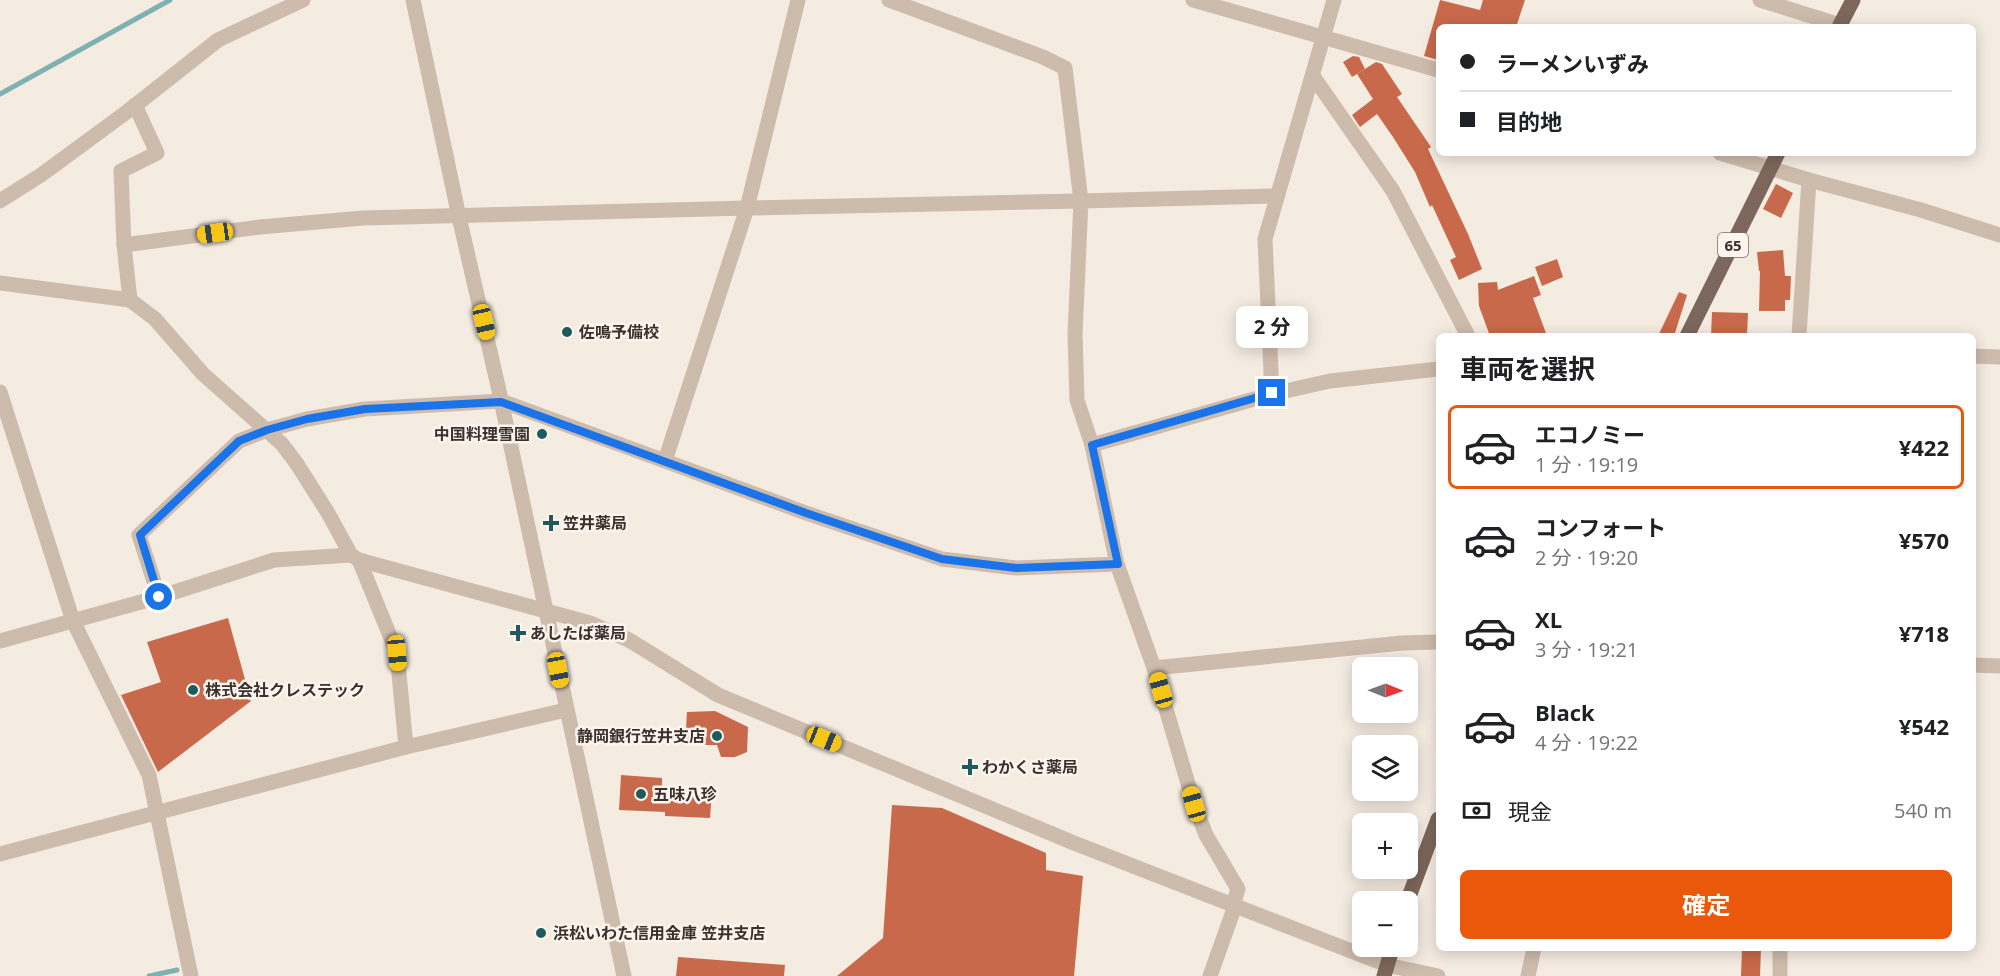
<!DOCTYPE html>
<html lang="ja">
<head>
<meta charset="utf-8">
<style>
	:root { --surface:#fff; --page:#f2f2f2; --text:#202124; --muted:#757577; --line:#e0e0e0; --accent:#ea580c }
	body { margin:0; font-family:"Open Sans","Noto Sans JP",sans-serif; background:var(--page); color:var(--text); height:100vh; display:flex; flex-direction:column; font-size:22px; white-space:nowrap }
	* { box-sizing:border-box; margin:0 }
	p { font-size:20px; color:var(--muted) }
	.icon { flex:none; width:33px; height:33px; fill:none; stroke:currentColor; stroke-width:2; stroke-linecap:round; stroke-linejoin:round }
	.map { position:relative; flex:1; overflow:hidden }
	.drawer { position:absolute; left:1436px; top:333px; width:540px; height:618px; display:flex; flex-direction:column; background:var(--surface); border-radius:9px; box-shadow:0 3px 15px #0003 }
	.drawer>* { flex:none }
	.guide { position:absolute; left:1436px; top:24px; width:540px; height:132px; border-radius:9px; box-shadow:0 3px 15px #0003; display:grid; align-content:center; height:132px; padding:0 24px; background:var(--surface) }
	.needle { width:39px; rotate:91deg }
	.fabs { position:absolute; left:1352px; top:657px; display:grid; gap:12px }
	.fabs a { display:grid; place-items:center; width:66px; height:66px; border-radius:9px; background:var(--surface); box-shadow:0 3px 15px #0003; font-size:30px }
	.end { position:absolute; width:27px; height:27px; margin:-14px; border:8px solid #1a73e8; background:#fff; box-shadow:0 0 0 3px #fff }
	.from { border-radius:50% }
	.bubble { position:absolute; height:42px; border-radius:9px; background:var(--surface); box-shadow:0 3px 15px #0003; font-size:20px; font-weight:700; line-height:42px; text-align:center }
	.car { position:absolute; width:18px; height:36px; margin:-18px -9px; border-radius:8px; box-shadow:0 0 4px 2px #0007; background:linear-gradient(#f5c518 24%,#345 0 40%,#f5c518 0 76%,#345 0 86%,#f5c518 0) }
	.guide b { display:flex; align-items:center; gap:21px; height:57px; font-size:22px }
	.guide b+b { border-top:2px solid var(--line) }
	.guide i { width:15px; height:15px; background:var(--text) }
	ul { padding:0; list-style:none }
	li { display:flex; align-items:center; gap:18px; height:84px; margin:0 12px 9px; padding:0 12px; border:3px solid transparent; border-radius:9px }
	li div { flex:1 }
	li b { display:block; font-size:22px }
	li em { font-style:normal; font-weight:700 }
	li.active { border-color:var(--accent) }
	li>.icon { width:54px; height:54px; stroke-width:1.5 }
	h2 { padding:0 24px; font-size:27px; line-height:72px }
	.pay { display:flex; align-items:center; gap:15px; height:66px; padding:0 24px; font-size:22px }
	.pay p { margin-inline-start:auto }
	.button { display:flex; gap:12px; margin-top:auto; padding:12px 24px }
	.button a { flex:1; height:69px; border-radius:9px; background:var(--accent); color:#fff; font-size:24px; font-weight:700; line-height:69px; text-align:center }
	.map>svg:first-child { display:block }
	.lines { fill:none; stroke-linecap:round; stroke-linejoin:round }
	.stream { stroke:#7fb0b2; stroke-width:5 }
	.building { fill:#c8694b }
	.minor { stroke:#cdbbac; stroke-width:15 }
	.major { stroke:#7d675c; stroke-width:15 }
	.route { stroke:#1a73e8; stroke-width:8 }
	.poi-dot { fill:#1f5a5e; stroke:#fbf5ee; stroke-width:2 }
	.labels { text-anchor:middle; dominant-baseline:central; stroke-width:5; stroke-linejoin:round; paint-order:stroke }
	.shield { fill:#fbf5ee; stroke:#756b66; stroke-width:1.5 }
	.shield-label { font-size:15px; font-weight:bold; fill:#3b302b }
	.poi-label { font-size:16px; font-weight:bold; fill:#3b302b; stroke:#fbf5ee; text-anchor:start }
</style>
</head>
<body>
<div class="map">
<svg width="2000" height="976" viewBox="0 0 2000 976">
	<rect width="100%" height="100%" fill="#f4ebe1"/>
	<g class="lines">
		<g class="stream">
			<polyline points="0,94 170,0"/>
			<polyline points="149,976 177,970"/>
		</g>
	</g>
	<g class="building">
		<polygon points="1440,0 1480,10 1483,0 1525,0 1516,27 1438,27 1438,60 1424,56"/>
		<polygon points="1353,56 1359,57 1365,69 1352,77 1343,62"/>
		<polygon points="1376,62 1382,64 1402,94 1397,97 1431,147 1428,149 1468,234 1482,269 1459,280 1450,260 1456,257 1432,205 1430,207 1415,172 1393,137 1377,114 1360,127 1352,115 1373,99 1357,74"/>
		<polygon points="1776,184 1793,193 1781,218 1763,209"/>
		<polygon points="1783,250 1785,276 1791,276 1790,300 1785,300 1785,311 1759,311 1760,271 1759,271 1757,252"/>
		<polygon points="1557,259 1563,277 1542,286 1535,267"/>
		<polygon points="1534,276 1541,295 1533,298 1547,336 1490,336 1479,306 1478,283 1497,282 1498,290"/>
		<polygon points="1679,292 1687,295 1674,336 1658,336"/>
		<polygon points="1712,312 1748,313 1747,336 1711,336"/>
		<polygon points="228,618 251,701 158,772 121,695 161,682 147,642"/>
		<polygon points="715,711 748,727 747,752 735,757 721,757 717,745 685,745 687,712"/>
		<polygon points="621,775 662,778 662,788 712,791 710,818 665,816 665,812 619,810"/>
		<polygon points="892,805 942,808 1046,853 1046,870 1083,876 1074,976 837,976 883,938"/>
		<polygon points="1742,948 1761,948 1760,976 1741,976"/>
		<polygon points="678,957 785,965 784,976 676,976"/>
	</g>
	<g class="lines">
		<g class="minor">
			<polyline points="413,0 459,217 498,386 624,976"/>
			<polyline points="1193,0 1438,70"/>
			<polyline points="1334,0 1265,239 1272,394 1330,381 1438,369"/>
			<polyline points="1760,0 1840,25"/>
			<polyline points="1313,76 1393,191 1468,336"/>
			<polyline points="1720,153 1809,180 1799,336"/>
			<polyline points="1809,180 1921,210 2000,235"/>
			<polyline points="0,201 41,175 128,111 218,40 303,0"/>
			<polyline points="124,245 121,171 157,153 135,105"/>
			<polyline points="0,283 130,300 124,245 260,227 363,218 747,208 1081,201 1065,68 1043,57 889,0"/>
			<polyline points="130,300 155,319 203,374 282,444 297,464 328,513 351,555"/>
			<polyline points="1972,356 2000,357"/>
			<polyline points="0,392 73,621 149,775 191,976"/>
			<polyline points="1092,445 1077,400 1075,334 1081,201 1276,196"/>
			<polyline points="665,461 806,513 942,559 1016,568 1117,564 1092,445 1272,394"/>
			<polyline points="359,560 397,653 406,747"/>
			<polyline points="1117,564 1154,668 1194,804 1206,835 1238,889 1233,905"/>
			<polyline points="159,597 139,535 239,441 267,430 307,419 365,409 501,401 665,461 747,208 798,0"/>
			<polyline points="0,641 159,597 274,560 351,555 359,560 590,623 629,640 718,695 1074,843 1233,905 1387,965 1438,976"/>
			<polyline points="1972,665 2000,666"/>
			<polyline points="1154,668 1402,643 1438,642"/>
			<polyline points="0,854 406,747 566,710"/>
			<polyline points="1210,976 1235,906"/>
			<polyline points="1528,976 1534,948"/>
			<polyline points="1780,976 1780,948"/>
		</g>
		<g class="major">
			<polyline points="1839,27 1853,0"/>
			<polyline points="1687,336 1778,153"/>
			<polyline points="1407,902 1438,819"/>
			<polyline points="1384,976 1393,946"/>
		</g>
	</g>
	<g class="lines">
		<polyline class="route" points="159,597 140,535 239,441 267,430 307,419 365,409 501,402 806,513 942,559 1016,568 1118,564 1092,445 1272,393"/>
	</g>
	<g class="poi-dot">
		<circle cx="567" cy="332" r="6"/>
		<circle cx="542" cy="434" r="6"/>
		<path d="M548 514h6v6h6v6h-6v6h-6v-6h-6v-6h6z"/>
		<path d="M515 624h6v6h6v6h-6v6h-6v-6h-6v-6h6z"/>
		<circle cx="193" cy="690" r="6"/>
		<circle cx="717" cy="736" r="6"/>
		<path d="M967 758h6v6h6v6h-6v6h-6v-6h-6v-6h6z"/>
		<circle cx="641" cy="794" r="6"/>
		<circle cx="541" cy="933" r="6"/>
	</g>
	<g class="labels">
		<rect class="shield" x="1718" y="233" width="30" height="24" rx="4.5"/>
		<g class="shield-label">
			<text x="1733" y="245">65</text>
		</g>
		<g class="poi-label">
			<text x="579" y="332">佐鳴予備校</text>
			<text x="530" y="434" text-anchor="end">中国料理雪園</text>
			<text x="563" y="523">笠井薬局</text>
			<text x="530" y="633">あしたば薬局</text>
			<text x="205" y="690">株式会社クレステック</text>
			<text x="705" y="736" text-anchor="end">静岡銀行笠井支店</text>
			<text x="982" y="767">わかくさ薬局</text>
			<text x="653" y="794">五味八珍</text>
			<text x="553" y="933">浜松いわた信用金庫 笠井支店</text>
		</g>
	</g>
</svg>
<div class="fabs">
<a><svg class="needle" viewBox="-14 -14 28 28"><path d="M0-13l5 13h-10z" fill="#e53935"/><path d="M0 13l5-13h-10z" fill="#757577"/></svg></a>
<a><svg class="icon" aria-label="layers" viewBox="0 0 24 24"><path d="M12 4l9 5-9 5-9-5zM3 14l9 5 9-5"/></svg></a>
<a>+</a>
<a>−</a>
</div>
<i class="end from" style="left:159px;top:597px"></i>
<i class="end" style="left:1272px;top:393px"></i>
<div class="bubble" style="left:1236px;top:306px;width:72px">2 分</div>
<i class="car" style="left:215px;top:233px;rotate:262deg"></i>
<i class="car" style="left:484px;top:322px;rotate:167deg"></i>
<i class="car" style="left:397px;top:653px;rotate:175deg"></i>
<i class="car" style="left:558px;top:670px;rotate:169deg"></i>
<i class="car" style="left:1161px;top:690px;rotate:344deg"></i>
<i class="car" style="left:824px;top:739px;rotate:112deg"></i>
<i class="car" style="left:1194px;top:804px;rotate:344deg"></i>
<div class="guide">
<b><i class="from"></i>ラーメンいずみ</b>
<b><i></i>目的地</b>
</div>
<section class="drawer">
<h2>車両を選択</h2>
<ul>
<li class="active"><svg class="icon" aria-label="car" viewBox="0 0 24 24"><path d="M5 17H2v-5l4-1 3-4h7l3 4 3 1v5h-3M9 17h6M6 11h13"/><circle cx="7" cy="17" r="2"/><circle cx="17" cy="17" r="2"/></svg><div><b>エコノミー</b><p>1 分 · 19:19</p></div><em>¥422</em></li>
<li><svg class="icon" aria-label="car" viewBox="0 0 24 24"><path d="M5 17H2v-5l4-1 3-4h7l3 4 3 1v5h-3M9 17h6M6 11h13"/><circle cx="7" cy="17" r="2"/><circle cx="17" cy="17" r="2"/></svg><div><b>コンフォート</b><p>2 分 · 19:20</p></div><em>¥570</em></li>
<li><svg class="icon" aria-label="car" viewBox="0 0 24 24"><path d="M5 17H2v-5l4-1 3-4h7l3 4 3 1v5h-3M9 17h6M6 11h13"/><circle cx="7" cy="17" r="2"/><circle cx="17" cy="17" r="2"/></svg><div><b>XL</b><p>3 分 · 19:21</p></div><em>¥718</em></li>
<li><svg class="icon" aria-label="car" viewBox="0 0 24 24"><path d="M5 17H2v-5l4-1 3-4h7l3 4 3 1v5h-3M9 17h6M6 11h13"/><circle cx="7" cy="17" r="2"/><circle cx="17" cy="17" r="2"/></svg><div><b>Black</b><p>4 分 · 19:22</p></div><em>¥542</em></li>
</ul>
<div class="pay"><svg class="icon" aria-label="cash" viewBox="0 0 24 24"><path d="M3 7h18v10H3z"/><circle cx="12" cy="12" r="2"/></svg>現金<p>540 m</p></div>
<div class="button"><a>確定</a></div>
</section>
</div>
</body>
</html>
